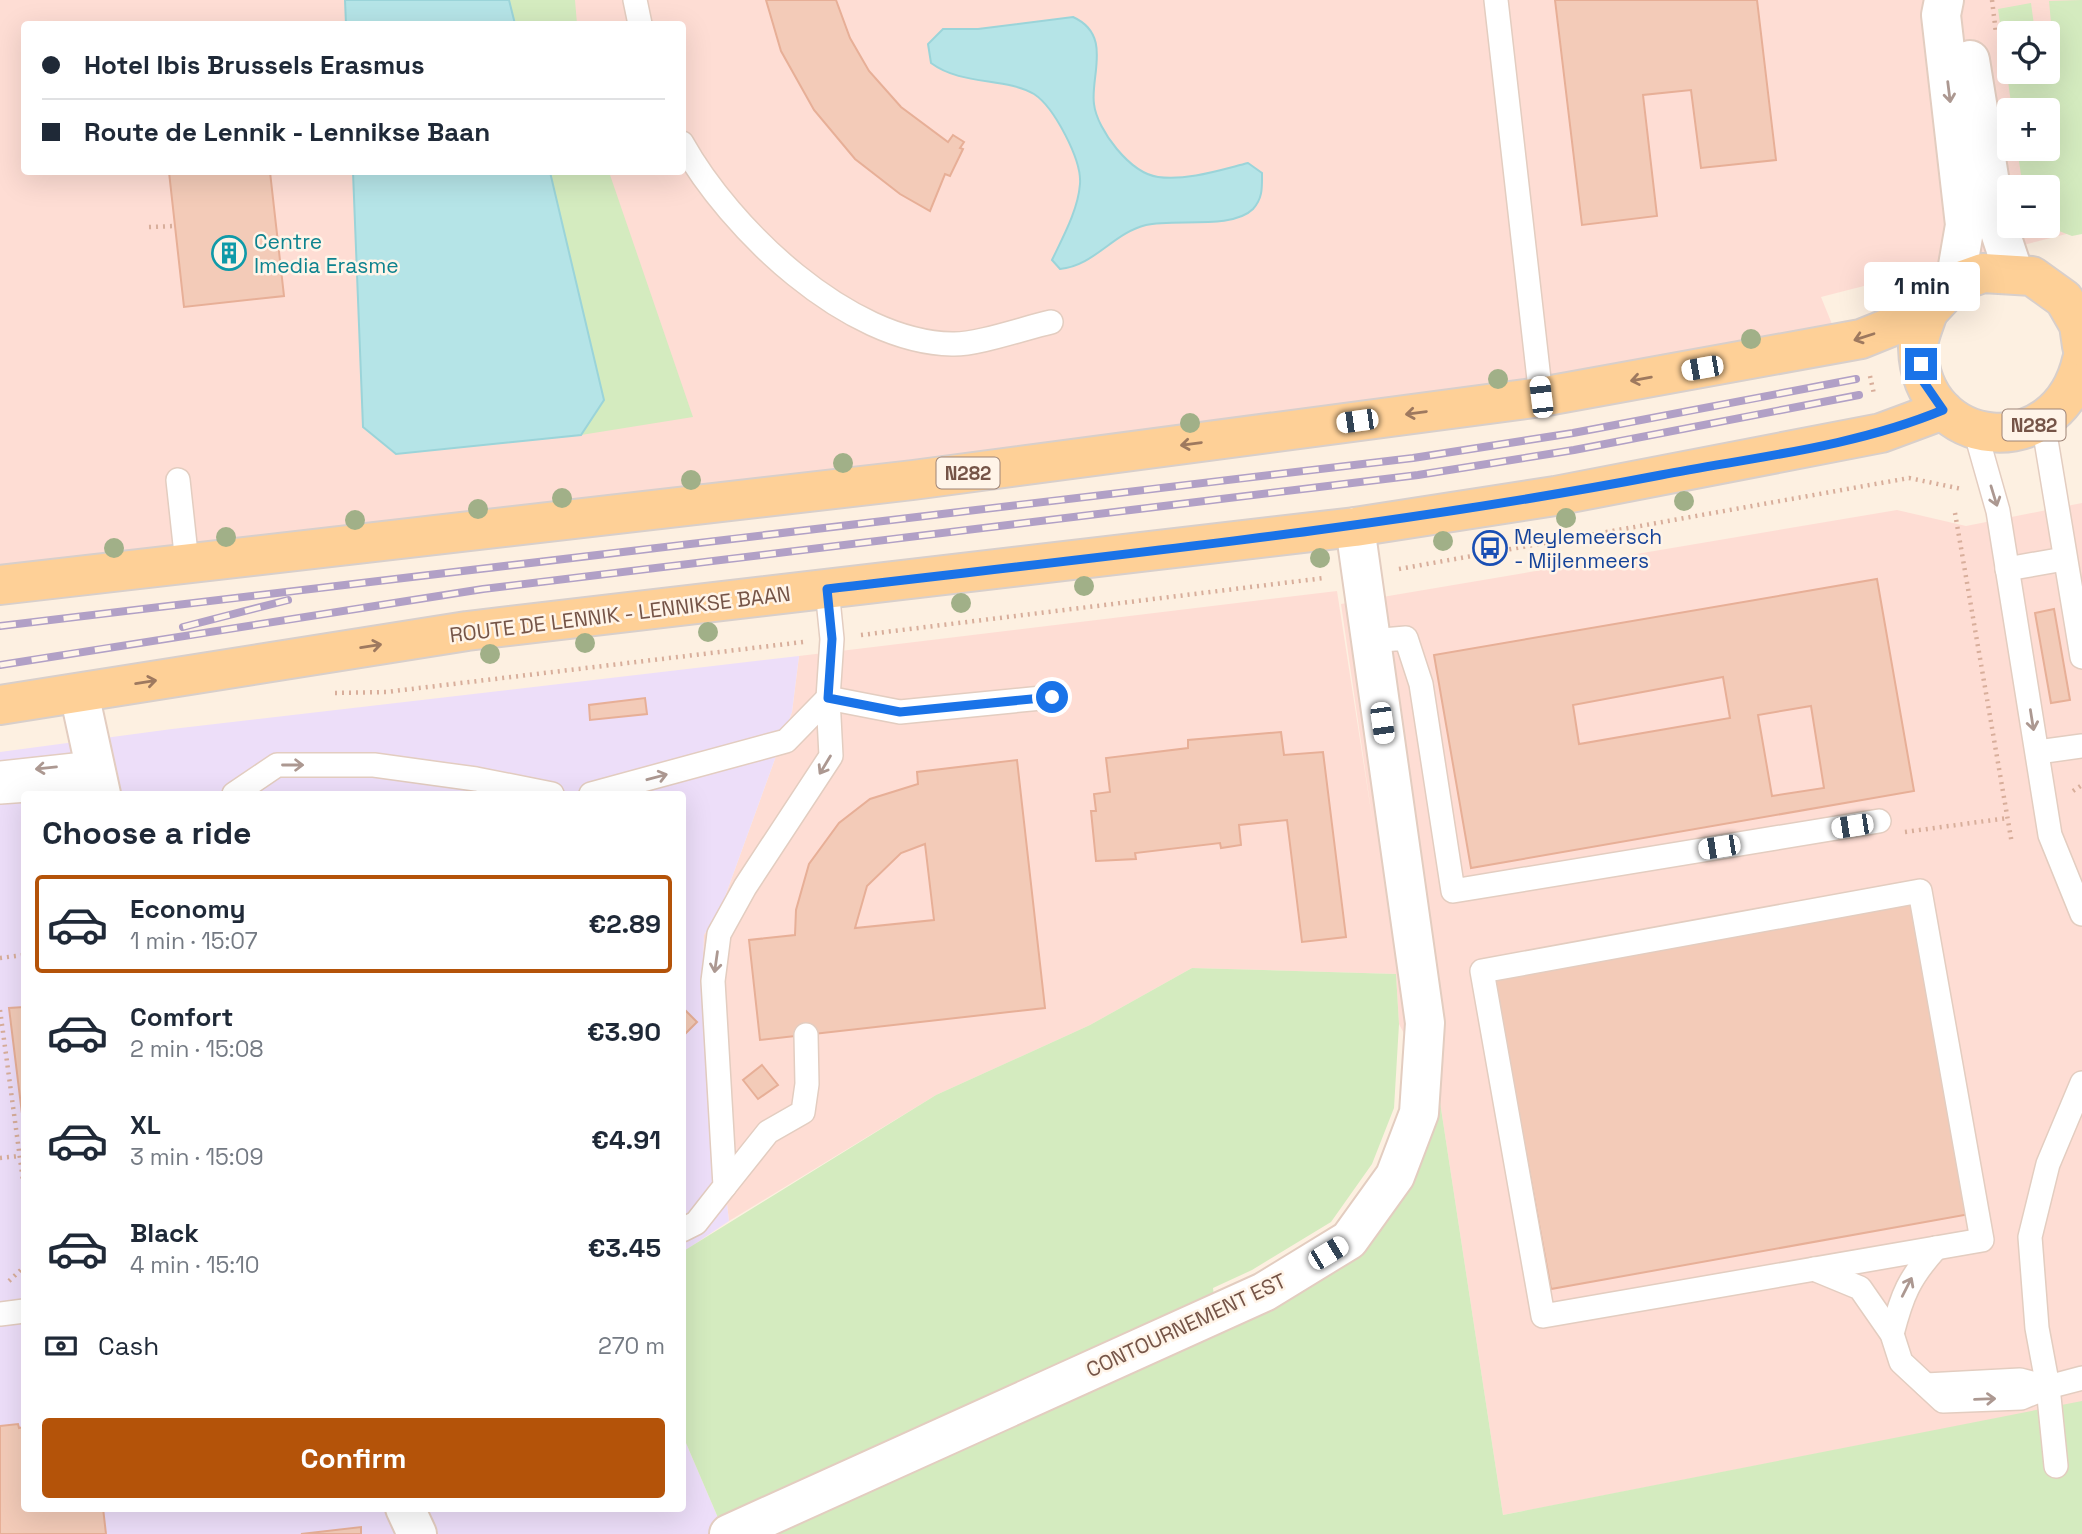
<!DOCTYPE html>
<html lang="en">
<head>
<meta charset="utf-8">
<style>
	:root { --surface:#fff; --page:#f6f6f7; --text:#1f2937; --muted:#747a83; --line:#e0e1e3; --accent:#b45309 }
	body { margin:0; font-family:"Space Grotesk",sans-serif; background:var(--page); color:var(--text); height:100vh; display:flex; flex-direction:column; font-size:26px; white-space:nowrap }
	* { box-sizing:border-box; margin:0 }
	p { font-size:23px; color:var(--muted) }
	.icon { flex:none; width:38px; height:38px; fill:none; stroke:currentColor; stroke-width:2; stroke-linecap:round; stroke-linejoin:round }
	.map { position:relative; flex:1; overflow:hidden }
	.sheet { position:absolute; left:21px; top:791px; width:665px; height:721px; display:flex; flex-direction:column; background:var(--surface); border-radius:7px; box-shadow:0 7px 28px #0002 }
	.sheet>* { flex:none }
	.guide { position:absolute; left:21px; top:21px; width:665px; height:154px; border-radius:7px; box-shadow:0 7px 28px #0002; display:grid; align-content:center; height:154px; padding:0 21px; background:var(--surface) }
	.tools { position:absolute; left:1997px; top:21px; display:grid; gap:14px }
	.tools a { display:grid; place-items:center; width:63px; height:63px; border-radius:7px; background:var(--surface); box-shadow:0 7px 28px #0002; font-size:35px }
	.end { position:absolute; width:32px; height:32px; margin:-16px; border:9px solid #1a73e8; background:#fff; box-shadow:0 0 0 4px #fff }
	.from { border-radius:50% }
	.bubble { position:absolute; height:49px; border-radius:7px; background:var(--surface); box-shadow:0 7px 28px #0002; font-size:23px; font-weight:600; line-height:49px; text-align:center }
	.car { position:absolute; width:21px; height:42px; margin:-21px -10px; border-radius:9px; box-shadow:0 0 5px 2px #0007; background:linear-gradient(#fff 24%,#345 0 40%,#fff 0 76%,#345 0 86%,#fff 0) }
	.guide b { display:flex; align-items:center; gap:24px; height:66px; font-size:26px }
	.guide b+b { border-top:2px solid var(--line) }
	.guide i { width:18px; height:18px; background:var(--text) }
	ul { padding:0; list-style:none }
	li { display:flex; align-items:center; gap:21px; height:98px; margin:0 14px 10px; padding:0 7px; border:4px solid transparent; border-radius:7px }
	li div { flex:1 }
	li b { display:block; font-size:26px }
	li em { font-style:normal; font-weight:600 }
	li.on { border-color:var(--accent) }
	li>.icon { width:63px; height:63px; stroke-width:1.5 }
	h2 { padding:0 21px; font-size:32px; line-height:84px }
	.pay { display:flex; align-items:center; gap:18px; height:77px; padding:0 21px; font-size:26px }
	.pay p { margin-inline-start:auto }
	.action { display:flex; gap:14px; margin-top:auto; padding:14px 21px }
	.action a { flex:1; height:80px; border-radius:7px; background:var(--accent); color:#fff; font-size:28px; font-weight:600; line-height:80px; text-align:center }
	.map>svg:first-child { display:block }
	.commercial { fill:#feddd4; fill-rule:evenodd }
	.education { fill:#eddef9 }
	.green { fill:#d4ebbf }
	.water { fill:#b5e4e7; stroke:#9bd4d9; stroke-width:2 }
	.building { fill:#f3cbb8; stroke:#e7af97; stroke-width:2; fill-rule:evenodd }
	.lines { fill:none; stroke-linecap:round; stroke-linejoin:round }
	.lane-casing { stroke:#e3cdc0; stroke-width:26 }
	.street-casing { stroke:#e3cdc0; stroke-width:42 }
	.primary-casing { stroke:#d8cfcb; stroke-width:42 }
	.path { stroke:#d8ae9b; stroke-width:4.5; stroke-dasharray:2 5; stroke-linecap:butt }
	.lane { stroke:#fff; stroke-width:23 }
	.street { stroke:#fff; stroke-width:38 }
	.primary { stroke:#fed097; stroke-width:38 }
	.rail-casing { stroke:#b1a0c6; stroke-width:8 }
	.rail { stroke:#fff4e8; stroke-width:5; stroke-dasharray:16; stroke-linecap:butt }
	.tree { fill:#a1b088 }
	.oneway { stroke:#ac9891 }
	.oneway2 { stroke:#9e795f }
	.route { stroke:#1a73e8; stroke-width:9 }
	.labels { text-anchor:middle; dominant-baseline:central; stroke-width:5; stroke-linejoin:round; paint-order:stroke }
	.shield { fill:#fff4e8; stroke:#9e8477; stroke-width:2 }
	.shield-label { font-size:19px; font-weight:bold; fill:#755447 }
	.culture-label { font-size:21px; fill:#0d838f; stroke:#fff4e8; text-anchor:start }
	.transit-label { font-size:21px; fill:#164399; stroke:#fff4e8; text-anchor:start }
	.street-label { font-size:21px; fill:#755447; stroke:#fff4e8 }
</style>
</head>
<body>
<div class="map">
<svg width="2082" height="1534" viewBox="0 0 2082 1534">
	<rect width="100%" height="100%" fill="#fdf0e1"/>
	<g class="commercial">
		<path d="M0,0H2082V230L1821,297L1845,356L0,599ZM24,24H682V172H24ZM2009,33H2048V72H2009ZM2009,110H2048V149H2009ZM2009,187H2048V226H2009Z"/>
		<polygon points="2082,503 2082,1402 1503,1515 1440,1102 1399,1024 1396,974 1192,968 1090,1025 936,1095 729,1221 702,987 704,935 722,905 792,712 799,656 1337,591 1373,824 1341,604 1897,510 1966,526"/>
	</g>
	<polygon class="education" points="799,656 792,712 722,905 704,935 702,987 729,1221 683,1252 682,794 24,794 24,1508 682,1508 683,1436 725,1534 0,1534 0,752 172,729"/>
	<g class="green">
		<polygon points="509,0 575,0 577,24 515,24"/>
		<polygon points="2082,0 2082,234 2072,236 2046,226 2048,187 2023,187 2017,149 2048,149 2048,110 2012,110 1998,9 2031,3 2035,33 2009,33 2009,72 2048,72 2048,57 2054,55 2049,1"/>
		<polygon points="550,172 609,172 693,417 581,435 604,400"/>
		<polygon points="1192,968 1396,974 1399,1024 1394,1108 1372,1164 1331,1222 1252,1270 1213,1288 1218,1331 1409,1183 1440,1102 1503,1515 2082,1401 2082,1534 725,1534 683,1436 682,1252 936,1095 1090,1025"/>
	</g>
	<g class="water">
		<polygon points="345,0 509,0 515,24 346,24"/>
		<path d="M1073,17C1113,35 1090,76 1094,104C1097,130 1130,173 1158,177C1186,181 1220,170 1248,163L1262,173C1262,187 1263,198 1253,209C1232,230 1174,218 1146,225C1113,233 1094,266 1060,269L1052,260C1063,237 1078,210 1080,184C1082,160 1054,107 1034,94C1005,77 962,86 931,63L928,44L943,29H978Z"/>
		<polygon points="353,172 550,172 604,400 581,435 396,454 363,427"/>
	</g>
	<g class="building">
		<polygon points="766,0 836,0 850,38 869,71 901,107 948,142 953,135 964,142 960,148 963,149 950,176 945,174 930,211 900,194 855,159 814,110 781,51"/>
		<polygon points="1555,0 1757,0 1776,160 1701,168 1691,90 1643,95 1657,216 1582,225"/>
		<polygon points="169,172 270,172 284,296 184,307"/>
		<path d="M1877,579L1914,791L1471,868L1434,655ZM1723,677L1730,718L1579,744L1573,705ZM1811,706L1824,788L1772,796L1758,715Z"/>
		<polygon points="2054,609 2070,700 2051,703 2035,613"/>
		<polygon points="645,698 647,714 590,720 589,705"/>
		<polygon points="1281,732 1284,755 1323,752 1346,937 1302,942 1287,820 1239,825 1241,845 1221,848 1220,843 1135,853 1136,859 1096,861 1091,811 1096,811 1094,794 1110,792 1106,758 1188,748 1188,740"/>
		<path d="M1017,760L1045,1008L760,1040L749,940L795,935L796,910L809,864L839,823L870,799L918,784L917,772ZM925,844L934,920L855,928L867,886L901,853Z"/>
		<polygon points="1912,900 1970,1214 1551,1289 1493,976"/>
		<polygon points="24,1007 24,1130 9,1008"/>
		<polygon points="682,1007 697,1022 682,1037"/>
		<polygon points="762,1065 778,1085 758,1099 743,1080"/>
		<polygon points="18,1424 19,1428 24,1427 24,1508 103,1508 106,1534 0,1534 0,1426"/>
		<polygon points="361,1527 361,1534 301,1534"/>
	</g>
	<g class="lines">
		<g class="lane-casing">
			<g id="lane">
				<polyline points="635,0 640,24"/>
				<polyline points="1496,0 1541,397"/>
				<path d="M682,143C730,229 847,342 952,344C977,345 1024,328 1051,322"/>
				<polyline points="2043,422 2082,657"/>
				<polyline points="1975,430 1998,511 2050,835 2082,914"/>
				<polyline points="178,480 187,563"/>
				<polyline points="2007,569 2064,559"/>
				<polyline points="1371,641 1406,638 1421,684 1453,891 1879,821"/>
				<polyline points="828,698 900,712 1052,697"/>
				<polyline points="2038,752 2082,746"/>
				<polyline points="0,773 93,763"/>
				<polyline points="0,792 98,785"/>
				<polyline points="234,794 277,765 374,765 476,779 552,794"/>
				<polyline points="591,794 786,741 828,698"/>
				<polygon points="1920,891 1982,1240 1543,1316 1482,971"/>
				<polyline points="2082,1083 2048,1164 2030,1237 2037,1328 2048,1387 2082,1378"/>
				<polyline points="725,1186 768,1132 803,1112 807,1084 806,1035"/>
				<polyline points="682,1230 696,1223 725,1186 713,981 719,934 745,887 831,756 828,698 832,639 827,589"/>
				<polyline points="1814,1269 1860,1288 1892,1334 1901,1362 1943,1401 2021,1398 2048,1387"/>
				<polyline points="0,1314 24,1311"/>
				<path d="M1892,1334C1902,1295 1909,1278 1936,1248"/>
				<polyline points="1926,1385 2020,1380 2048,1387"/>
				<polyline points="2048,1387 2056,1466"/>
			</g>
		</g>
		<g class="street-casing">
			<g id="street">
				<polyline points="1944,0 1941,15 1965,225 1955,283"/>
				<polyline points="1970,60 1996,220 2014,274"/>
				<polyline points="79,693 101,794"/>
				<polyline points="405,1508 417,1534"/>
				<polyline points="729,1534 1264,1292 1349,1240 1395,1176 1419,1113 1425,1023 1355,527"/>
			</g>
		</g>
		<g class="primary-casing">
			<g id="primary">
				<path d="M1928,312C1925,323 1918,337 1918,348C1921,452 2058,465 2082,360"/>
				<polyline points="0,585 913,480 1541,397 1861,339 1928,312 1955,283 1983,273 2032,276 2064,299 2079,325 2082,346"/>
				<polyline points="0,705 467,631 1355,527 1555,496 1881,433 1943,410"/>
			</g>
		</g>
		<g class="path">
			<polyline points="1992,0 1996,33"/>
			<polyline points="149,227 175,226"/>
			<polyline points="1870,376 1874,394"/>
			<polyline points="1955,513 2012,844"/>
			<polyline points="1399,569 1909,478 1962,489"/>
			<polyline points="861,635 1324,578"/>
			<polyline points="335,693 386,692 803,642"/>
			<polyline points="2073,791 2082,785"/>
			<polyline points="1905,832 2008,818"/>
			<polyline points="0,958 24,955"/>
			<polyline points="0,1010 24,1188"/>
			<polyline points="0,1158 20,1156"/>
			<polyline points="9,1281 24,1267"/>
		</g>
		<use href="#lane" class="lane"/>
		<use href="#street" class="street"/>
		<use href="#primary" class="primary"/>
		<g class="rail-casing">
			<g id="rail">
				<polyline points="0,626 1413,458 1573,433 1856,379"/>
				<polyline points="183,627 288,600"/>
				<polyline points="0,665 483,589 1418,475 1574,450 1859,395"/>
			</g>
		</g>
		<use href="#rail" class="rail"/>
	</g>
	<g class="tree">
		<circle cx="1751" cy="339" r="10"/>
		<circle cx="1498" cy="379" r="10"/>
		<circle cx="1190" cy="423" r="10"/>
		<circle cx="843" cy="463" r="10"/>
		<circle cx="691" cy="480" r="10"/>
		<circle cx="562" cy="498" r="10"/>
		<circle cx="1684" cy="501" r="10"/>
		<circle cx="478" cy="509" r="10"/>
		<circle cx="1566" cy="518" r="10"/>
		<circle cx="355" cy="520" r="10"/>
		<circle cx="226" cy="537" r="10"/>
		<circle cx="1443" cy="541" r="10"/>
		<circle cx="114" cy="548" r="10"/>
		<circle cx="1320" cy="558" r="10"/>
		<circle cx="1084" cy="586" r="10"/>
		<circle cx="961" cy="603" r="10"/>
		<circle cx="708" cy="632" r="10"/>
		<circle cx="585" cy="643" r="10"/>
		<circle cx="490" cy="654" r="10"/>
	</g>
	<defs><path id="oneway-shaft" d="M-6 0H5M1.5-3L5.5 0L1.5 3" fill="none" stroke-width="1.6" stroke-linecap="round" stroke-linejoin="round" transform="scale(1.75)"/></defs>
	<g class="oneway">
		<use href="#oneway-shaft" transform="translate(1949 92) rotate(83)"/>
		<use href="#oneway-shaft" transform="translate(1994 496) rotate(73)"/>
		<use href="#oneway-shaft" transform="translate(2032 720) rotate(81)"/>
		<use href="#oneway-shaft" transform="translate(293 765)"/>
		<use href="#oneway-shaft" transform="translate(825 765) rotate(121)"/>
		<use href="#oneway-shaft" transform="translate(46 768) rotate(174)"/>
		<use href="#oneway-shaft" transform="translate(657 777) rotate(-15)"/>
		<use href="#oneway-shaft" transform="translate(716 962) rotate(98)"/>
		<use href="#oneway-shaft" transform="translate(1907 1287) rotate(-63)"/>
		<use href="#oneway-shaft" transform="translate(1985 1399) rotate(-2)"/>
	</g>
	<g class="oneway2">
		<use href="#oneway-shaft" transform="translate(1864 337) rotate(162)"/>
		<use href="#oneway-shaft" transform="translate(1641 379) rotate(170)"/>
		<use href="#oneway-shaft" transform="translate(1416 413) rotate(172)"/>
		<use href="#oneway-shaft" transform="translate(1191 444) rotate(172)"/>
		<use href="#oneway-shaft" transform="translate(371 646) rotate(-9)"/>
		<use href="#oneway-shaft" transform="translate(146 682) rotate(-9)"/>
	</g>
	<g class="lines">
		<path class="route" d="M1052,697L900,712L828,698L832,639L827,589C1106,556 1385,528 1661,475C1755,457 1854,447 1943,410L1923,381L1921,364"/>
	</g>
	<defs>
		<g id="building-ring" transform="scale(1.75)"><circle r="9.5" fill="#fff4e8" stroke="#0f9aa8" stroke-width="1.5"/><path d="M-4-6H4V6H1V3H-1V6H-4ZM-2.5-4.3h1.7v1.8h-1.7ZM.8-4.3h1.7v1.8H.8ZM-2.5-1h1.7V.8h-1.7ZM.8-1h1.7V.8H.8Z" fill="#0f9aa8"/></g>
		<g id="bus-ring" transform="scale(1.75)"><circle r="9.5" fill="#fff4e8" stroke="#1a4fb4" stroke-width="1.5"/><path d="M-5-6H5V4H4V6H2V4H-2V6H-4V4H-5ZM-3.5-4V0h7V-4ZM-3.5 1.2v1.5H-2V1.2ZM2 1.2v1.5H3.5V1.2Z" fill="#1a4fb4"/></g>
	</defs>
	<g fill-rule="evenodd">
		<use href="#building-ring" x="229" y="253"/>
		<use href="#bus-ring" x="1490" y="548"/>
	</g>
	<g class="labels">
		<g class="shield">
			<rect x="2002.5" y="409.5" width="63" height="31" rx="5"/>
			<rect x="936.5" y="457.5" width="63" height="31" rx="5"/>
		</g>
		<g class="shield-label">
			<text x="2034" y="425">N282</text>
			<text x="968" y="473">N282</text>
		</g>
		<g class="culture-label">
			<text x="254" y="241">Centre<tspan x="254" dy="24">Imedia Erasme</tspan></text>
		</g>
		<g class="transit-label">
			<text x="1514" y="536">Meylemeersch<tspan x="1514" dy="24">- Mijlenmeers</tspan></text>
		</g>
		<g class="street-label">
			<text transform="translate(620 614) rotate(-7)">ROUTE DE LENNIK - LENNIKSE BAAN</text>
			<text transform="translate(1186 1325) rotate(-25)">CONTOURNEMENT EST</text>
		</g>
	</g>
</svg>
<div class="tools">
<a><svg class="icon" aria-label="locate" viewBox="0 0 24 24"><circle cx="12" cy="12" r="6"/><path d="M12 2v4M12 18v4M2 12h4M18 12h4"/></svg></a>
<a>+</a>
<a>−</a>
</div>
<i class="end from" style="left:1052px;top:697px"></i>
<i class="end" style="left:1921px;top:364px"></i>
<div class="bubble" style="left:1864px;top:262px;width:116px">1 min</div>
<i class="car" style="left:1702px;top:368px;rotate:260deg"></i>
<i class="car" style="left:1541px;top:397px;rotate:353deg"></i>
<i class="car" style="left:1357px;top:421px;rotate:262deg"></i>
<i class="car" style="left:1382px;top:723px;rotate:172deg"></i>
<i class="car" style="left:1852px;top:826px;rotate:261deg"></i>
<i class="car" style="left:1719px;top:847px;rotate:261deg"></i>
<i class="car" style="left:1328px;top:1253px;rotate:59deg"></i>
<div class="guide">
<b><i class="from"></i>Hotel Ibis Brussels Erasmus</b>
<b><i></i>Route de Lennik - Lennikse Baan</b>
</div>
<section class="sheet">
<h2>Choose a ride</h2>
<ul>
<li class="on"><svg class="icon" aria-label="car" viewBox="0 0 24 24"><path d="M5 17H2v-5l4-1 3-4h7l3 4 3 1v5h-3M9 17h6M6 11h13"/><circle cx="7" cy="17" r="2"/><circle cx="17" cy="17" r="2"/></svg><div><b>Economy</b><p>1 min · 15:07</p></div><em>€2.89</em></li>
<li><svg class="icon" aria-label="car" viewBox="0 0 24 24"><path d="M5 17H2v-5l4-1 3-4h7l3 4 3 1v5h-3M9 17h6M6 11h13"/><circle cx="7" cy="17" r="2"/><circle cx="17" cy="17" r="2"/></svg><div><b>Comfort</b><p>2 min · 15:08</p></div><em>€3.90</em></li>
<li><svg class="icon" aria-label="car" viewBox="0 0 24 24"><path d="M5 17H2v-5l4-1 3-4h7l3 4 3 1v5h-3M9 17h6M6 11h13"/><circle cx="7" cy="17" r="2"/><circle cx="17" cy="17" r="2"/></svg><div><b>XL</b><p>3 min · 15:09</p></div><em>€4.91</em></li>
<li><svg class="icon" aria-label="car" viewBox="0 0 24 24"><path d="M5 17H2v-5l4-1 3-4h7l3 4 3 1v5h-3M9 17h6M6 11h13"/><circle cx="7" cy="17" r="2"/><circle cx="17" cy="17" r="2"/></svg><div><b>Black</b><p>4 min · 15:10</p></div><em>€3.45</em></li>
</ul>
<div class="pay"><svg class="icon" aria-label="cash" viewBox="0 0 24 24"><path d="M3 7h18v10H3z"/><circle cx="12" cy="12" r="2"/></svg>Cash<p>270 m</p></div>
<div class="action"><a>Confirm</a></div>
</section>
</div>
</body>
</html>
